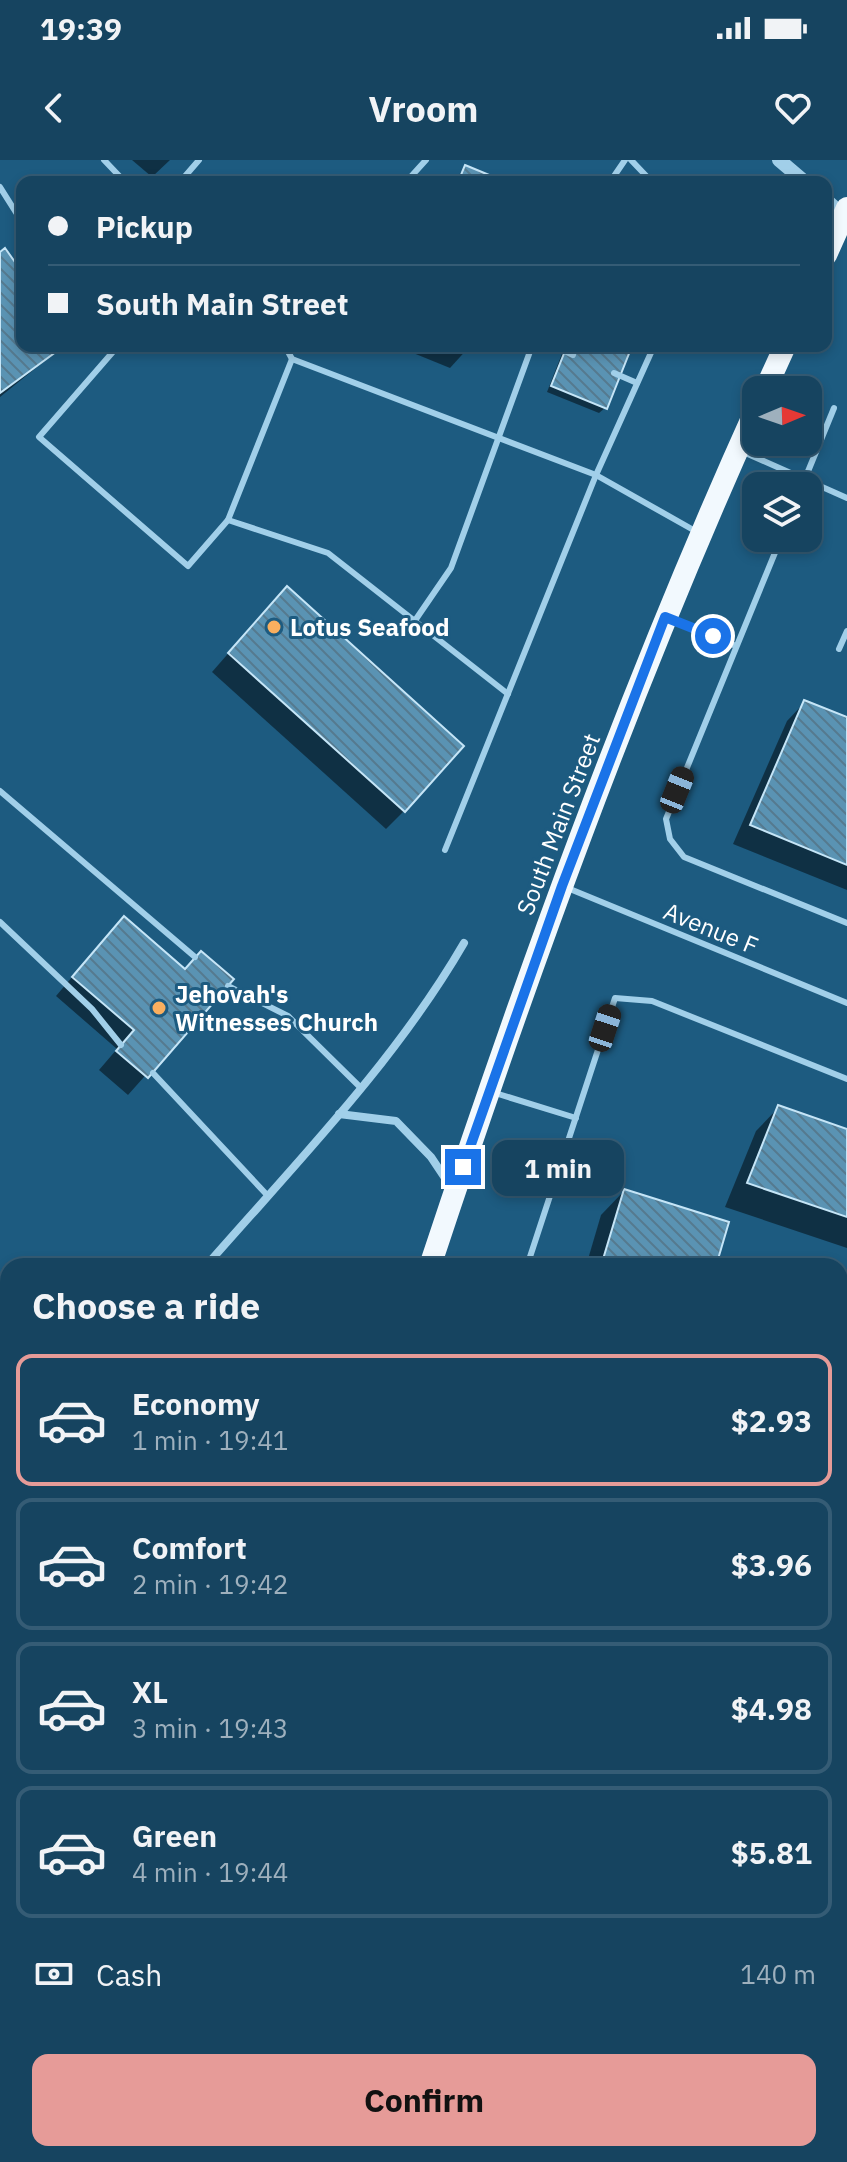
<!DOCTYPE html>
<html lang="en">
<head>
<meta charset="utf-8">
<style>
	:root { --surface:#164460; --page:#1f4b66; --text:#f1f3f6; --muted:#9eb0bd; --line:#355c75; --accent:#e69b98 }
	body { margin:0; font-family:"IBM Plex Sans",sans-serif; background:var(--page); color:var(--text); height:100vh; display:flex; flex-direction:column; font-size:30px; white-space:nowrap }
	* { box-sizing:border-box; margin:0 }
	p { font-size:26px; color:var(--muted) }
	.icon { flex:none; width:44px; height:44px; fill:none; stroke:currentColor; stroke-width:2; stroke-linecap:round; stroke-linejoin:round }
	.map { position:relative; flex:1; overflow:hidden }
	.side { position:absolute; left:0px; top:1098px; width:848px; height:904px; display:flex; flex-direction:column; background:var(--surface); border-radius:24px 24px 0 0; box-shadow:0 4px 12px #0003,0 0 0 2px var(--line) }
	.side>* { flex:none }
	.banner { position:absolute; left:16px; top:16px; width:816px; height:176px; border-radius:16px; box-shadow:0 4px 12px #0003,0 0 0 2px var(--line); display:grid; align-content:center; height:176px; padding:0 32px; background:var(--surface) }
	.needle { width:52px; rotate:88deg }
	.fabs { position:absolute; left:742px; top:216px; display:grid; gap:16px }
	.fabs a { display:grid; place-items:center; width:80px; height:80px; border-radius:16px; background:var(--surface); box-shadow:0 4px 12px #0003,0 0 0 2px var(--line); font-size:40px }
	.end { position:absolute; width:36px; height:36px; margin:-18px; border:10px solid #1a73e8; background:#fff; box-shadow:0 0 0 4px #fff }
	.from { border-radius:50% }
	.bubble { position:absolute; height:56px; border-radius:16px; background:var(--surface); box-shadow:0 4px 12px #0003,0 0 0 2px var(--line); font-size:26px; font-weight:800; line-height:56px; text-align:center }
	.car { position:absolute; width:24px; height:48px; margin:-24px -12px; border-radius:10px; box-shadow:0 0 6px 2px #0007; background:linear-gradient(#222 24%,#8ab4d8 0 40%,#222 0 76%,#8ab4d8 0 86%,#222 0) }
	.banner b { display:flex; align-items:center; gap:28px; height:76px; font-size:30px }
	.banner b+b { border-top:2px solid var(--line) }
	.banner i { width:20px; height:20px; background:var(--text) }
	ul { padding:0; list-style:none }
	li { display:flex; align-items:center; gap:24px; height:132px; margin:0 16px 12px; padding:0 16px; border:4px solid var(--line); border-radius:16px }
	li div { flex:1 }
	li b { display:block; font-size:30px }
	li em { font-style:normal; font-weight:800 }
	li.selected { border-color:var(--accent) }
	li>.icon { width:72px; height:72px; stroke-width:1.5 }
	h2 { padding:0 32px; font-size:36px; line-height:96px }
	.pay { display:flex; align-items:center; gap:20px; height:88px; padding:0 32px; font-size:30px }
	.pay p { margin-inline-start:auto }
	.button { display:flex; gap:16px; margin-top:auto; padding:16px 32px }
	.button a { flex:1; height:92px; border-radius:16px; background:var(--accent); color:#111; font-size:32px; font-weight:800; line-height:92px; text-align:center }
	.status { display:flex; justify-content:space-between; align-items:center; height:56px; padding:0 40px; background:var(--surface); direction:ltr }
	.status svg { height:22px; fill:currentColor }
	header { display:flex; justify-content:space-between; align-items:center; height:104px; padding:0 32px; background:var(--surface); font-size:36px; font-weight:800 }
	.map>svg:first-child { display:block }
	.shadow { fill:#0007 }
	.building { fill:url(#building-back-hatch); stroke:#c5e5f7; stroke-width:2 }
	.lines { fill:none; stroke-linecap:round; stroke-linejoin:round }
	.service { stroke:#a1cfe9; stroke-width:6 }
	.minor { stroke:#a1cfe9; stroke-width:8 }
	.tertiary { stroke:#a1cfe9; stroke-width:14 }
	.secondary { stroke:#cce7f7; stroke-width:16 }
	.trunk { stroke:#f2f9fe; stroke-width:22 }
	.route { stroke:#1a73e8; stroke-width:10 }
	.poi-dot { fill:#f9af5f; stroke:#1d5b80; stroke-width:3 }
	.labels { text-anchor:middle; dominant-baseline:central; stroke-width:6; stroke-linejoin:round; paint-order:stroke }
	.poi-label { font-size:24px; font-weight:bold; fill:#fff; stroke:#1d5b80; text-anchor:start }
	.street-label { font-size:24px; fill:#fff; stroke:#1d5b80 }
</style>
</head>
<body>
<div class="status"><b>19:39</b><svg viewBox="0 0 49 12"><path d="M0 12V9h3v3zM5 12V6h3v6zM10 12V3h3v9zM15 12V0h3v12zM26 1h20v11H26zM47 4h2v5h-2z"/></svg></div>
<header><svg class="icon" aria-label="back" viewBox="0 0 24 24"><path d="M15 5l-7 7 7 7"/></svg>Vroom<svg class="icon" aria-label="heart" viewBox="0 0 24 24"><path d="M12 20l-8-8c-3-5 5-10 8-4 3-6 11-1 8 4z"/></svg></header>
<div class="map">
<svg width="847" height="2002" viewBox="0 0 847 2002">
	<defs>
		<pattern id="building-back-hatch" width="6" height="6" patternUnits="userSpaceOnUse" patternTransform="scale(2)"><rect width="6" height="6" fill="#5a93b3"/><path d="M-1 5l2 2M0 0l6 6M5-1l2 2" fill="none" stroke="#557a8f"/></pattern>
	</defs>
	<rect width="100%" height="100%" fill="#1d5b80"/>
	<g class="shadow">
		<polygon points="132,0 170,0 152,17"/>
		<polygon points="466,8 501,22 451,22"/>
		<polygon points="0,94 22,116 22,186 63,186 0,237"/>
		<polygon points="396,186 470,186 450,208"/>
		<polygon points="565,186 630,186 605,248 599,253 547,232"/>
		<polygon points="269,447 404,651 386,669 212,512"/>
		<polygon points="805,542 847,559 847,730 733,684 787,561"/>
		<polygon points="106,777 184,810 201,793 231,819 128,935 99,910 117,889 56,836"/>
		<polygon points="779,947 847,971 847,1088 725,1047 756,971"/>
		<polygon points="624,1031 714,1106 586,1106 601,1055"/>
		<polygon points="840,1228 847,1231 847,1318 840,1315"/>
		<polygon points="456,1994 557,1994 556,2002 450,2002"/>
	</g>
	<g class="building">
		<polygon points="465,5 506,22 458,22"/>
		<polygon points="5,88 22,112 22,186 64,186 0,233 0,92"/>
		<polygon points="567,186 632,186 607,249 551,226"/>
		<polygon points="287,426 464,586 405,652 228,493"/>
		<polygon points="804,540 847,557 847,705 750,665"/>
		<polygon points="124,756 185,809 201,791 234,819 148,918 116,891 134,870 72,817"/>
		<polygon points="778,945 847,969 847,1057 747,1023"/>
		<polygon points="624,1029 729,1062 716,1106 601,1106"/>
		<polygon points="840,1226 847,1228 847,1293 840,1290"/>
		<polygon points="475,1994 559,1994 558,2002 452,2002 453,1996 474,1999"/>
	</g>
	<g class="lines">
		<g class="service">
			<polyline points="104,0 125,22"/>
			<polyline points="631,0 652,22"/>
			<polyline points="180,22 199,0"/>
			<polyline points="406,22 426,0"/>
			<polyline points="610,22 625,0"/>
			<polyline points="0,27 22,62"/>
			<polyline points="118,186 39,277 188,406 228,360"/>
			<polyline points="285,186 292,199 596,315 697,372"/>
			<polyline points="554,186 573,195"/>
			<polyline points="292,199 228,360 328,393 508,534"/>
			<polyline points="614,213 637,223"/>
			<polyline points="741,291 847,338"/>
			<polyline points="802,326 834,248"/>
			<polyline points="781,378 666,659 670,679 684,697 847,763"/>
			<polyline points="669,458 736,486"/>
			<polyline points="414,462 451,408 532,186"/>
			<polyline points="839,489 847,471"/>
			<polyline points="0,631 195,797"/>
			<polyline points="445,690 596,315 654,186"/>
			<polyline points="565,727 847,843"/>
			<polyline points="0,762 92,849 121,885"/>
			<polyline points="228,826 288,856 360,927"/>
			<polyline points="153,913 268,1036"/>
			<polyline points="495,933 576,958"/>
			<polyline points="527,1106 615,838 652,841 847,919"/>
			<polyline points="840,1161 847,1163"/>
			<polyline points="840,1376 847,1379"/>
			<polyline points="840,1521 847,1523"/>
			<polyline points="840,1564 847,1556"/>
			<polyline points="746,1994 794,2002"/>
		</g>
		<g class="minor">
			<polyline points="339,954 396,961 431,997 453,1030"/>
			<path d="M206,1106C296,1003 395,902 464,783"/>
			<polyline points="0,1340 8,1331"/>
		</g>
		<g class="tertiary">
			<polyline points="779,0 805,22"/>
			<polyline points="826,40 847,59"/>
		</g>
		<g class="secondary">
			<polyline points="840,1676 847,1676"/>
			<polyline points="0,1680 8,1680"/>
			<polyline points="840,1721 847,1721"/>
			<polyline points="0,1727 8,1727"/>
		</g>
		<g class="trunk">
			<polyline points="826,95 847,48"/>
			<polyline points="765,230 785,186"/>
			<path d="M430,1106C526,816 630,528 756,249"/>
			<polyline points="840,1613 847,1613"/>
			<polyline points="0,1623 8,1623"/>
			<polyline points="0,1781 8,1781"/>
			<polyline points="840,1782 847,1781"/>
			<polyline points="840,1990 847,1963"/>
			<polyline points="189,2002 191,1994"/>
		</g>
	</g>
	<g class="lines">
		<polyline class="route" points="463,1007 562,726 665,457 713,476"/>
	</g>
	<g class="poi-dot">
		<circle cx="274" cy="467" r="8"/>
		<circle cx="159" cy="848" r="8"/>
	</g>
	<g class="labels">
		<g class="poi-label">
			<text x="290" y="467">Lotus Seafood</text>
			<text x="175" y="834">Jehovah's<tspan x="175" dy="28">Witnesses Church</tspan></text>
		</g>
		<g class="street-label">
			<text transform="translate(558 664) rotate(-69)">South Main Street</text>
			<text transform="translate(711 768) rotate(22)">Avenue F</text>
		</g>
	</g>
</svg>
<div class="fabs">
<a><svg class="needle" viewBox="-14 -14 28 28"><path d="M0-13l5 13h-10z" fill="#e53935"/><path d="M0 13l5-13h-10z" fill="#9eb0bd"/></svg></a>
<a><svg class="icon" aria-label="layers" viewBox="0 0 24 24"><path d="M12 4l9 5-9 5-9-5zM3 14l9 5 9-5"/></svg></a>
</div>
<i class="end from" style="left:713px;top:476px"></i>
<i class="end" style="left:463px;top:1007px"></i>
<div class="bubble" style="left:492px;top:980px;width:132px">1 min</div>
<i class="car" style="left:677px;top:630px;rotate:22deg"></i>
<i class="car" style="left:605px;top:868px;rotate:18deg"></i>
<div class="banner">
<b><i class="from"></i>Pickup</b>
<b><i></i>South Main Street</b>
</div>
<section class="side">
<h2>Choose a ride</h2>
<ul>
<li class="selected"><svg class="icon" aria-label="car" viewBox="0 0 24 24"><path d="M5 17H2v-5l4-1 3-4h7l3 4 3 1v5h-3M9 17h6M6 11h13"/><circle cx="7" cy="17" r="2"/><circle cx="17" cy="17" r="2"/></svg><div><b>Economy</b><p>1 min · 19:41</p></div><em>$2.93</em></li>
<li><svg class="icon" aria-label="car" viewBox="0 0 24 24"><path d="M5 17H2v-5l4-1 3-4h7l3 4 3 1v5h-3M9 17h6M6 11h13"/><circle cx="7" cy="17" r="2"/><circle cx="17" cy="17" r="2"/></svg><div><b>Comfort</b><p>2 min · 19:42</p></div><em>$3.96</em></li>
<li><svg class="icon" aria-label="car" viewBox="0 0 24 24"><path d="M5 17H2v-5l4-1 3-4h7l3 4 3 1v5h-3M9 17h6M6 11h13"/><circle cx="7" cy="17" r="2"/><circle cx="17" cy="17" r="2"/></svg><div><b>XL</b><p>3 min · 19:43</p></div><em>$4.98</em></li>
<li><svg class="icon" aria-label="car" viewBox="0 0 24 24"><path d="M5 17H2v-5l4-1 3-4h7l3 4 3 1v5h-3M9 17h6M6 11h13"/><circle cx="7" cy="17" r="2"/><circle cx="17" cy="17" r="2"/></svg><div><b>Green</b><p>4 min · 19:44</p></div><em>$5.81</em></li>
</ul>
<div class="pay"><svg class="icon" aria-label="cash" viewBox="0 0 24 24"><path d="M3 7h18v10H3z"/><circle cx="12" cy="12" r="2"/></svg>Cash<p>140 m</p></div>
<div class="button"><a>Confirm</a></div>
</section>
</div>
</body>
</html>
